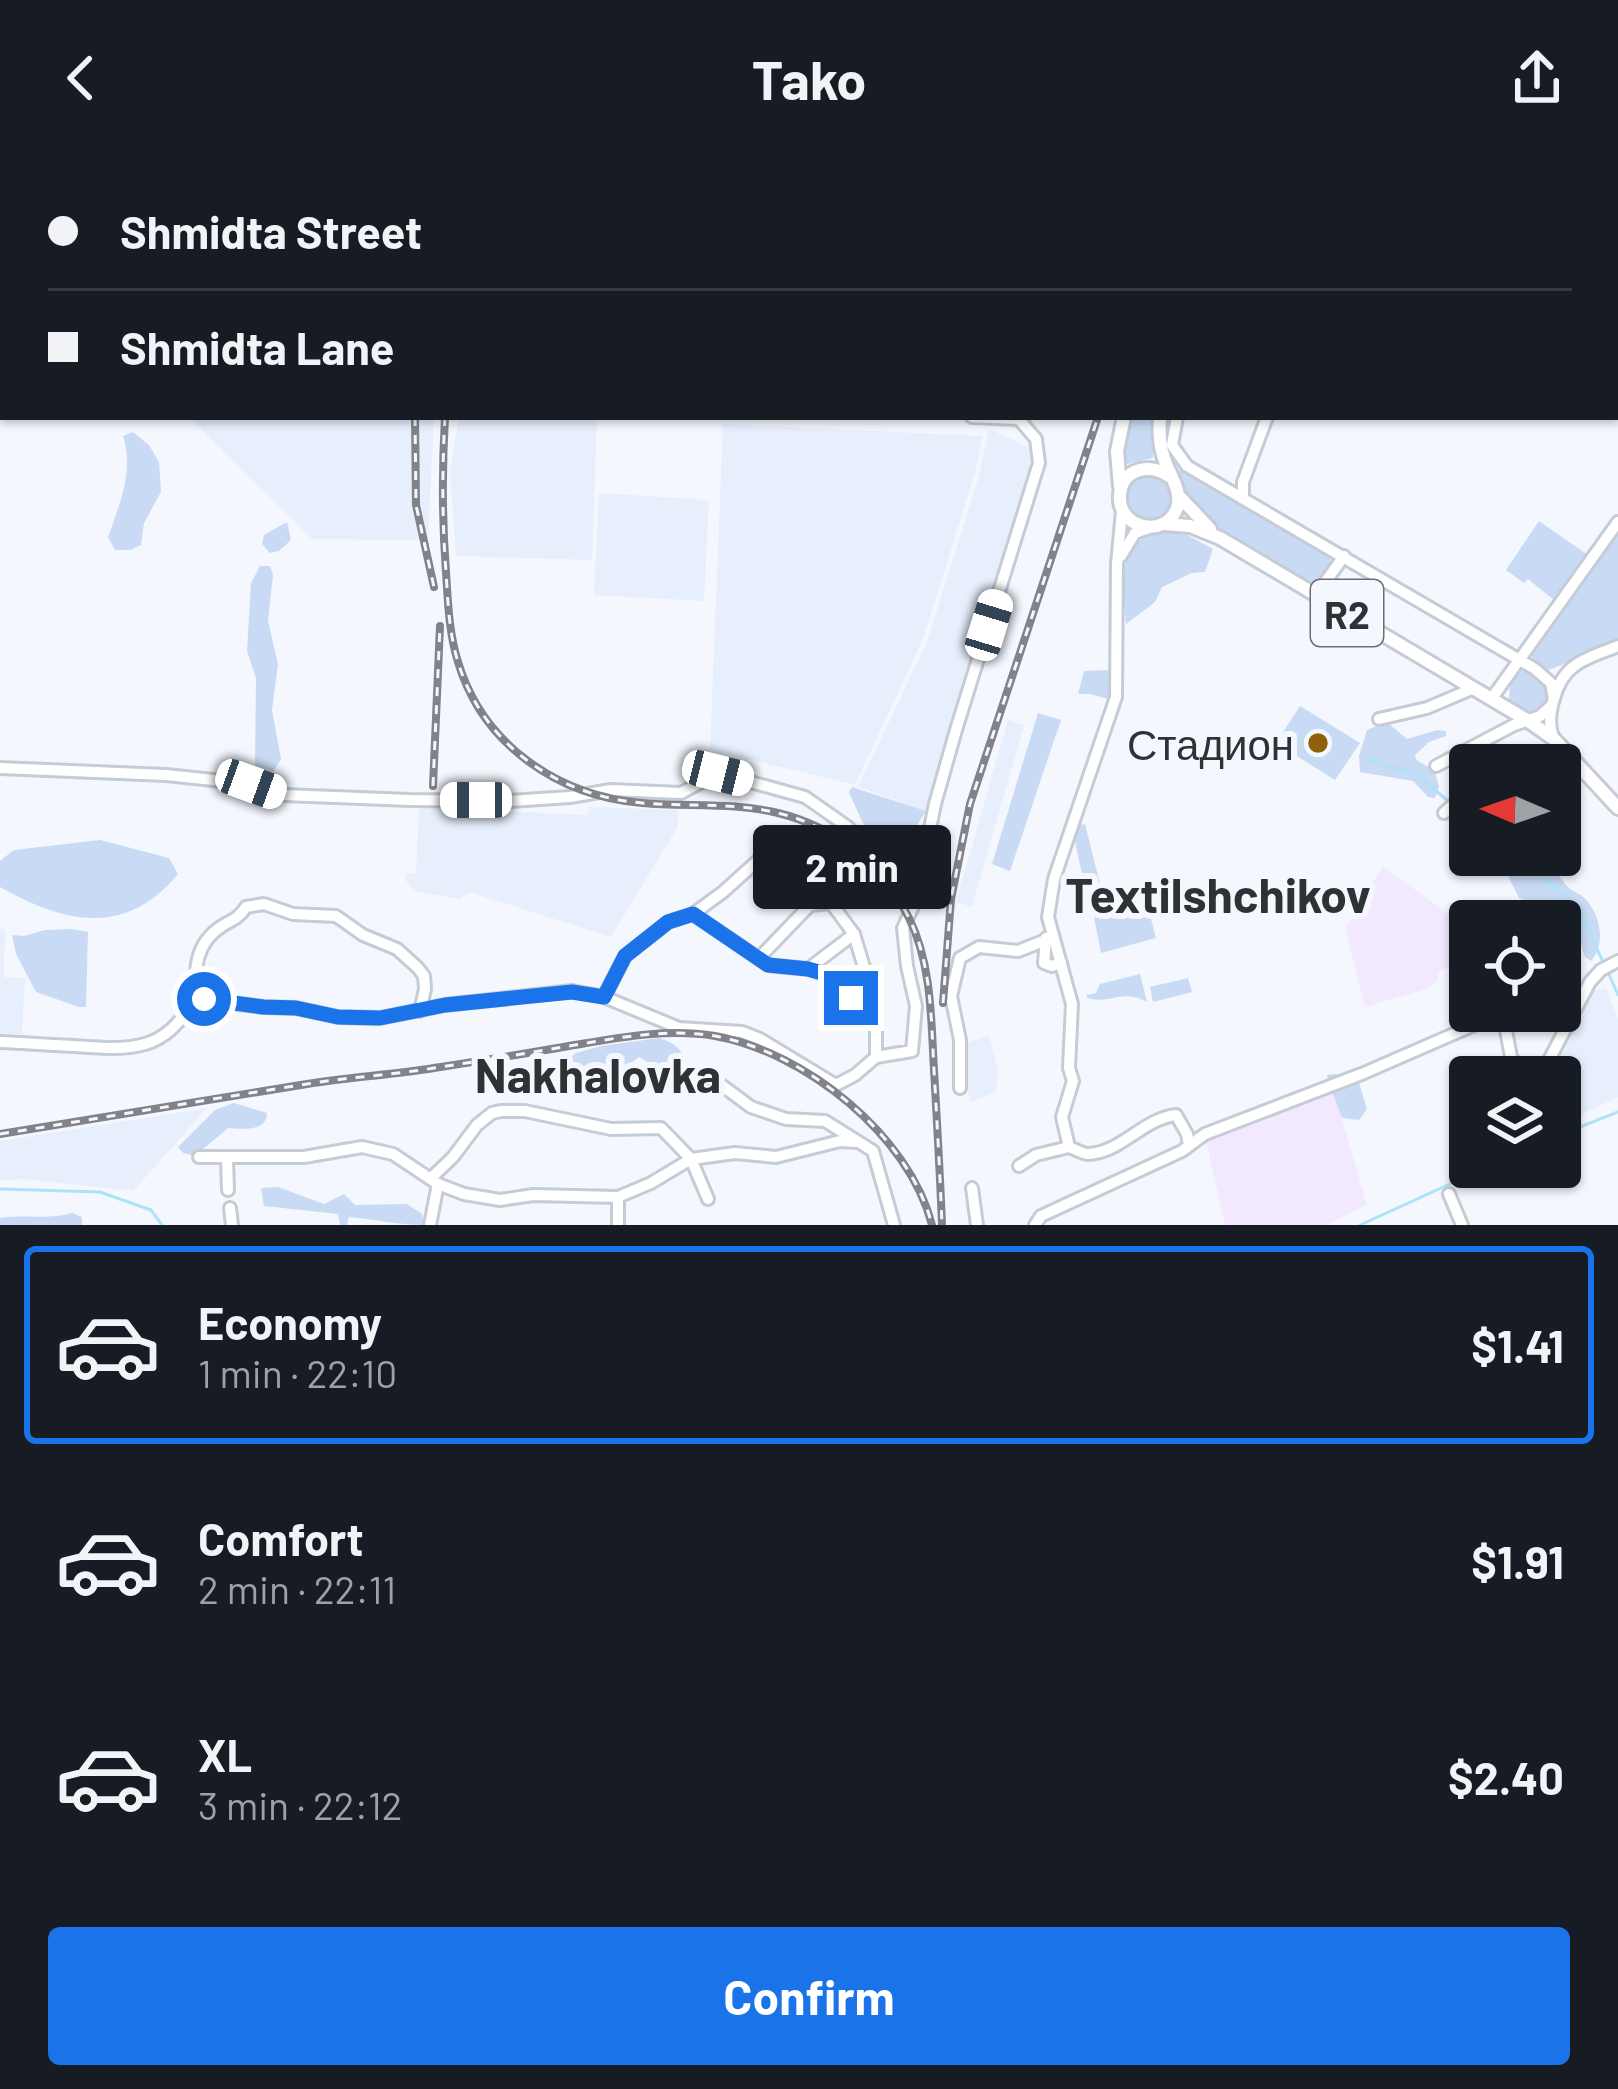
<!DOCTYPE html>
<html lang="en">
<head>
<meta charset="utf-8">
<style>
	:root { --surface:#171b24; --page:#242831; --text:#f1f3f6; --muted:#9ea1a6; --line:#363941; --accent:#1a73e8 }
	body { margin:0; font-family:Barlow,sans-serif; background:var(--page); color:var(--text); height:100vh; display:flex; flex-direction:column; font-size:45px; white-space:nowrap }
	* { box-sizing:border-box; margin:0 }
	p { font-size:39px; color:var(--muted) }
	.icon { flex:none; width:66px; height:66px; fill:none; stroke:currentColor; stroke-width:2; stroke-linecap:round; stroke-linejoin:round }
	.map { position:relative; height:1069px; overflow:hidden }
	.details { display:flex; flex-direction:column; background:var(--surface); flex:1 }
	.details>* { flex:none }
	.banner { position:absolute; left:0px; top:0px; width:1620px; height:264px; box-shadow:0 3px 9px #0004; display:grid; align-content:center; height:264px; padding:0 48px; background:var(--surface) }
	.needle { width:78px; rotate:272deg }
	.controls { position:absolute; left:1449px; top:588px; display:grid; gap:24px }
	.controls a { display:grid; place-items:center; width:132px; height:132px; border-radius:12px; background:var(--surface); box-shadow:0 3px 9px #0004; font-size:60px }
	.end { position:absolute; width:54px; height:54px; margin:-27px; border:15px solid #1a73e8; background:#fff; box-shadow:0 0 0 6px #fff }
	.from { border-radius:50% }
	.bubble { position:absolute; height:84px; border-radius:12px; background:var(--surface); box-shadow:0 3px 9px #0004; font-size:39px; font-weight:700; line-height:84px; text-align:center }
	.car { position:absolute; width:36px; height:72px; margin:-36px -18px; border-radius:15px; box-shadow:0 0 9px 3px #0007; background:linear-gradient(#fff 24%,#345 0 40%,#fff 0 76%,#345 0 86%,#fff 0) }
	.banner b { display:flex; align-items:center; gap:42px; height:114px; font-size:45px }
	.banner b+b { border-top:3px solid var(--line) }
	.banner i { width:30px; height:30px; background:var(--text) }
	ul { padding:21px 0 0; list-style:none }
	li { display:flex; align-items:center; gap:36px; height:198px; margin:0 24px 18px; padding:0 24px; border:6px solid transparent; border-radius:12px }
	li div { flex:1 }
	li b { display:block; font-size:45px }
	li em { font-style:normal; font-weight:700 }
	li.on { border-color:var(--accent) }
	li>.icon { width:108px; height:108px; stroke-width:1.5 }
	.button { display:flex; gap:24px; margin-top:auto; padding:24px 48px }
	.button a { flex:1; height:138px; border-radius:12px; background:var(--accent); color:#fff; font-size:48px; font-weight:700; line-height:138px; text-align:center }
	header { display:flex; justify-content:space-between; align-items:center; height:156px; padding:0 48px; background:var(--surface); font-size:54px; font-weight:700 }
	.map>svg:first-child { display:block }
	.built { fill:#e7effd }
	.education { fill:#f2e9fe }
	.green { fill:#c8daf4 }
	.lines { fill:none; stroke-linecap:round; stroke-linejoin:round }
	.stream { stroke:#ade3f8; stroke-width:3 }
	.minor-casing { stroke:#c5ccd6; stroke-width:16 }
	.major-casing { stroke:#c5ccd6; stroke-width:18 }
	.minor { stroke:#fff; stroke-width:10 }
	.major { stroke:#fff; stroke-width:12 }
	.rail-casing { stroke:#818388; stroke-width:8 }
	.rail { stroke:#f4f8fe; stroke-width:3; stroke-dasharray:9; stroke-linecap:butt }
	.route { stroke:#1a73e8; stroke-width:15 }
	.poi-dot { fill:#8f620a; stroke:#f4f8fe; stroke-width:4.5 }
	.labels { text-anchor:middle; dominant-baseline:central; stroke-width:12; stroke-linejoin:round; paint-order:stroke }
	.shield { fill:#f4f8fe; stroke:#6a6d71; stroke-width:3 }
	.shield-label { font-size:39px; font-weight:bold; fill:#2f3135 }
	.poi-label { font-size:42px; fill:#2f3135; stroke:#f4f8fe; text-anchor:end }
	.quarter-label { font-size:48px; font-weight:bold; fill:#2f3135; stroke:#f4f8fe }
</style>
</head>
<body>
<header><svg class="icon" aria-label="back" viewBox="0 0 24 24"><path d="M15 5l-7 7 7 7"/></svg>Tako<svg class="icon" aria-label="share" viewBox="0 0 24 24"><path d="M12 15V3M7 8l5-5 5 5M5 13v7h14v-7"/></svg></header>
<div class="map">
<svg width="1618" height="1069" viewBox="0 0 1618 1069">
	<rect width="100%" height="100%" fill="#f4f8fe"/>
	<g class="built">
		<rect x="468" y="0" width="350" height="3"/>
		<polygon points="189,261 434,261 428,382 418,384 312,383"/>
		<polygon points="459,261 597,261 592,404 456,400 450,315"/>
		<polygon points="723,268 982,280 975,317 923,483 855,629 710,594"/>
		<polygon points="989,273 1037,295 959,563 950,567 926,655 858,631 927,486 979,320"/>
		<polygon points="599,337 709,344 704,445 594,439"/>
		<polygon points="1008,564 1024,569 972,751 956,746"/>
		<polygon points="419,651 587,659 589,651 679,654 677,672 611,781 469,736 460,743 415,735 406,725 406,718 416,717"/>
		<polygon points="0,773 5,773 4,821 25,822 22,878 0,878"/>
		<polygon points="1606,832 1618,863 1618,941 1560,968 1560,921 1551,921 1588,836"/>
		<polygon points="989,880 998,914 996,936 970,947 961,888"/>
		<polygon points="207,952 133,1035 24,1023 0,1024 0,985"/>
	</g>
	<g class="education">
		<polygon points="1383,710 1470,774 1470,799 1438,816 1438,825 1429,832 1365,851 1345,772"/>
		<polygon points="1334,935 1367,1049 1327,1069 1225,1069 1206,985"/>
	</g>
	<g class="green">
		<polygon points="882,0 1080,0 1079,3 881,3"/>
		<polygon points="1130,261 1153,261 1153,302 1123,309 1121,296"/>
		<path d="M133,276L149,289L159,306L161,336L144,367L141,389L131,394H115L108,381C120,347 134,316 123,280Z"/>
		<path d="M1176,312L1327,398L1331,402L1327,414L1316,428C1295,423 1276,410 1257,398C1222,377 1184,355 1176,312Z"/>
		<circle cx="1149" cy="342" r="25"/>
		<polygon points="1539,365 1588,399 1554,444 1528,423 1524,427 1506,414"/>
		<polygon points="287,366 291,384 279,395 270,397 262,388 264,379"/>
		<path d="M1618,370V486L1549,514C1533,512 1530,504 1533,489Z"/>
		<path d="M1161,376H1182L1213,393L1205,416L1192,417L1162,431L1155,446L1126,468C1124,430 1113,386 1161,376Z"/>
		<polygon points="260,410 270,410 273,419 268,465 278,508 272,554 281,603 273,616 255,609 256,522 247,495 251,427"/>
		<polygon points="1109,514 1108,543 1090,538 1078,538 1084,515"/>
		<polygon points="1518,515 1533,516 1549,533 1547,548 1540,554 1524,555 1509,543 1510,526"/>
		<polygon points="1300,550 1360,587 1335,624 1276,587"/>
		<polygon points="1038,557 1061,564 1010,715 992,708"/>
		<polygon points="1384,567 1389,568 1407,583 1437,574 1446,575 1446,580 1429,586 1415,599 1416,604 1434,614 1439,630 1435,642 1428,641 1413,625 1360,616 1359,600 1367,574"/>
		<path d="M852,631L926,655L917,669L911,673L895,670L901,690L899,703L892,705C869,683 861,664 849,636Z"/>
		<polygon points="1085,668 1102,736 1115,733 1119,745 1152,737 1154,742 1110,753 1098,749 1095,737 1086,737 1072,671"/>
		<path d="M100,684L169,702L178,718C125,782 64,767 0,731V705L14,694Z"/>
		<path d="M1519,699H1545L1546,704C1554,712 1559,720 1565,728C1570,734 1576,736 1582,740C1600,755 1607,788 1591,805L1585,801C1582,795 1582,788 1579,781C1574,768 1533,746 1519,742L1502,708L1509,701Z"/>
		<polygon points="1147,748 1156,782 1101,797 1092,751 1109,757"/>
		<polygon points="71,773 88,776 86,851 79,851 36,836 16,798 12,779 24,780 45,774"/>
		<path d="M1140,818L1147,846C1121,832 1112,849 1087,842V839L1096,837L1100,828Z"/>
		<polygon points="1188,822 1192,836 1153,846 1150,831"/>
		<path d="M659,882C675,887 687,895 683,914C668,921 653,908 639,901L630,908L622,909L603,925L562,915L563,907L576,897L601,890Z"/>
		<polygon points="1333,918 1357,920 1367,953 1359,964 1342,962 1328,925 1327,919"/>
		<path d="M234,947L267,957C267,976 242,973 228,972L195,1000L183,997L178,991L215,954Z"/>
		<path d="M278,1031L324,1048L344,1038L355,1049L407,1048L422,1058L424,1069C398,1069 374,1063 349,1061L347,1069H340L338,1058L264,1050L261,1032Z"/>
		<path d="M72,1057L82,1061V1069H0V1062C25,1058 48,1064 72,1057Z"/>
	</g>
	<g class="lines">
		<g class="stream">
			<polyline points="1367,603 1418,619 1448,645"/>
			<polyline points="1456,652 1470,662"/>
			<polyline points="1517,699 1578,751 1604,808"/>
			<polyline points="1608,816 1618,839"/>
			<polyline points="1560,979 1618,956"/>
			<polyline points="0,1033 100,1036 151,1054 162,1069"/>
			<polyline points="1360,1069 1487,1011"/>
		</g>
		<g class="minor-casing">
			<g id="minor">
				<polyline points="290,3 291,0"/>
				<polyline points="842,3 844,0"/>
				<polyline points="1266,3 1267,0"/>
				<polyline points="1354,3 1355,0"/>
				<polyline points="0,232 3,230"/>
				<polyline points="972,261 1019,263"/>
				<polyline points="1177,261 1172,289 1187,310 1535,513 1551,527 1554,543"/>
				<polyline points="1243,343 1243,326 1267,261"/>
				<path d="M1122,355L1117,408L1116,541L1054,723L1048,761L1072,848L1069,912L1073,925L1062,961L1069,991C1072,992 1084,998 1087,998C1120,998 1142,963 1176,959L1187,978L1189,989"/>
				<polyline points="1121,400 1135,377 1149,372"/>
				<polyline points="1316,439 1344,400"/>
				<polyline points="1492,542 1618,366"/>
				<polyline points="1379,563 1427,552 1474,532"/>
				<path d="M1553,581C1545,561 1556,524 1573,511C1585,501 1604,496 1618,490"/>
				<polyline points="1546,609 1570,599"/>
				<polyline points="1436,610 1514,569 1540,560 1550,551"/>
				<polyline points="0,612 166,619 251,628 284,639 410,644 510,645 570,641 611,634 681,637 718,617 805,641 848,671 894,719 906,725 918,727"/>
				<polyline points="1444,657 1455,647 1470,639"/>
				<polyline points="693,758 768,809 808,813 833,821 851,841 876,861"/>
				<polyline points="1046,782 1044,807 1052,810 1061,807"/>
				<polyline points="759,802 810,749 831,747"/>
				<polyline points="808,813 854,778"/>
				<polyline points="604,841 625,800 668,766 693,758 723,736 764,699 816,734 831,747 854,778 876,851 876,901"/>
				<path d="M195,842C195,813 195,787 222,770C232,764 239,762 246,751L264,748L293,758L336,760L363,779L397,793L418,812L424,820L425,833L420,855"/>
				<path d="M0,886C25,887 50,889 75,890C132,894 164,897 195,842L263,851L296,852L338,861L380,862L445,849L572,835L604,841L679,872L742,876L760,883L836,929L855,919L876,901L912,895L916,850L907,810L903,772L915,746L935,648L956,574L1039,307L1036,283L1017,261"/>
				<polyline points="709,920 751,951 786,963 825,965 873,995 894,1069"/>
				<polyline points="1540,921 1590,826 1601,814 1618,805"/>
				<polyline points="960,932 960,884 951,840 960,802 979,791 1018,795 1046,784"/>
				<polyline points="199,1001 304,1001 362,991 393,998 438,1028 464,1038 500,1044 533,1039 618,1041 651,1027 691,1003 735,997 776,1001 840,985 857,986"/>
				<polyline points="227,1003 228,1034"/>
				<polyline points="1019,1010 1036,999 1069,991"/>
				<polyline points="431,1022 453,1001 477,969 492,957 501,955 525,955 611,973 661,972 691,1003 708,1043"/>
				<polyline points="972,1032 977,1069"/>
				<polyline points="1449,1038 1462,1069"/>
				<polyline points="230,1052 232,1069"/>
				<polyline points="430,1069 438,1028"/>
				<polyline points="618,1069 618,1041"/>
				<polyline points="1035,1069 1041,1060 1182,995 1205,978 1364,917 1488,863 1495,862 1505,869 1511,901 1525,921"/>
			</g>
		</g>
		<g class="major-casing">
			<g id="major">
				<polyline points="1205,3 1206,0"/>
				<polyline points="1227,3 1228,0"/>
				<path d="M1160,261C1159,274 1159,286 1163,299C1167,316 1183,334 1177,352C1165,384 1117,372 1120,339C1122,312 1150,307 1169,320"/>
				<polyline points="1120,331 1117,295 1124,261"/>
				<polyline points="1179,340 1210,373"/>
				<polyline points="1163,368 1190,370 1220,382 1527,564 1554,583 1618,652"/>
			</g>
		</g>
		<use href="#minor" class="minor"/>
		<use href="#major" class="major"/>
		<g class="rail-casing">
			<g id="rail">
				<polyline points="455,3 455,0"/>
				<polyline points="500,3 503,0"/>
				<polyline points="1185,3 1186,0"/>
				<polyline points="415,261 416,349 434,431"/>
				<path d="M445,261C442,313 442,364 446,416C448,447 449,477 458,506C483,589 558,640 642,647C687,651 734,646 778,657C836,671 882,709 909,762C932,809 931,863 934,914C937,966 940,1017 942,1069"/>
				<polyline points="433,630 440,470"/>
				<polyline points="943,847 951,743 970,648 1098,261"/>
				<path d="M0,978C102,962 204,944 307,928C349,921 392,919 434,912C479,905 524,898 569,890C617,882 666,872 715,880C805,896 909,979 932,1069"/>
			</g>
		</g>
		<use href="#rail" class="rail"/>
	</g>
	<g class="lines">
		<polyline class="route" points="204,843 263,851 296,852 338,861 380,862 445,849 572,836 604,841 625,800 668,766 693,758 768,809 808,813 833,820 851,842"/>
	</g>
	<circle class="poi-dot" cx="1318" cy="587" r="12"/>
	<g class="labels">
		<rect class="shield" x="1311" y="424" width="72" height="66" rx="9"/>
		<g class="shield-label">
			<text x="1347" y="457">R2</text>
		</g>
		<g class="poi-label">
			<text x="1294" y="587">Стадион</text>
		</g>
		<g class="quarter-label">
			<text x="1218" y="738">Textilshchikov</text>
			<text x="598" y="918">Nakhalovka</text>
		</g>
	</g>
</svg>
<div class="controls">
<a><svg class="needle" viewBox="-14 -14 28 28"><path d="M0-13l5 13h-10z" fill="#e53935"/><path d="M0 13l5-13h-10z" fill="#9ea1a6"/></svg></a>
<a><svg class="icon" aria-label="locate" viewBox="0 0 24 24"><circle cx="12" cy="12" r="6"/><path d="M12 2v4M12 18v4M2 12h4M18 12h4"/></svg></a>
<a><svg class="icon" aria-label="layers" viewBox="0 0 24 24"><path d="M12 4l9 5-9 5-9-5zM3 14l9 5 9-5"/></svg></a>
</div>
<i class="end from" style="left:204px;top:843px"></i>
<i class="end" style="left:851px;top:842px"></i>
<div class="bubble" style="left:753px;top:669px;width:198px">2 min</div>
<i class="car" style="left:989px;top:469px;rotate:17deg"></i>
<i class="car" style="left:718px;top:617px;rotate:104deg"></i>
<i class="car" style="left:251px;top:628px;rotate:110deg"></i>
<i class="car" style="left:476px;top:644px;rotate:270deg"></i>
<div class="banner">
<b><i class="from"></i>Shmidta Street</b>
<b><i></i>Shmidta Lane</b>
</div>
</div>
<section class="details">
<ul>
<li class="on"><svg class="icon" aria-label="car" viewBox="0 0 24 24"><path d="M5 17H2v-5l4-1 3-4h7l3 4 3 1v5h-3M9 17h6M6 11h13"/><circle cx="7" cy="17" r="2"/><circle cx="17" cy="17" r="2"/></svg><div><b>Economy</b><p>1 min · 22:10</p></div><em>$1.41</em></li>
<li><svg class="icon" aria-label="car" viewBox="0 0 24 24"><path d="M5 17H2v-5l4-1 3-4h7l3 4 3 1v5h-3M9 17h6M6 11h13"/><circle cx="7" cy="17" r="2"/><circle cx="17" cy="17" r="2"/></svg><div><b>Comfort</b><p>2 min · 22:11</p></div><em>$1.91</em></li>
<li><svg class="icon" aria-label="car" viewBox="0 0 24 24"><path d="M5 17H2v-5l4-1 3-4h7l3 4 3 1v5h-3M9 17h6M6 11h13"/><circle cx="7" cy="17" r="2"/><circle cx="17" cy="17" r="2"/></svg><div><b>XL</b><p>3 min · 22:12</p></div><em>$2.40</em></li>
</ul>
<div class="button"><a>Confirm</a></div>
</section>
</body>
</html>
